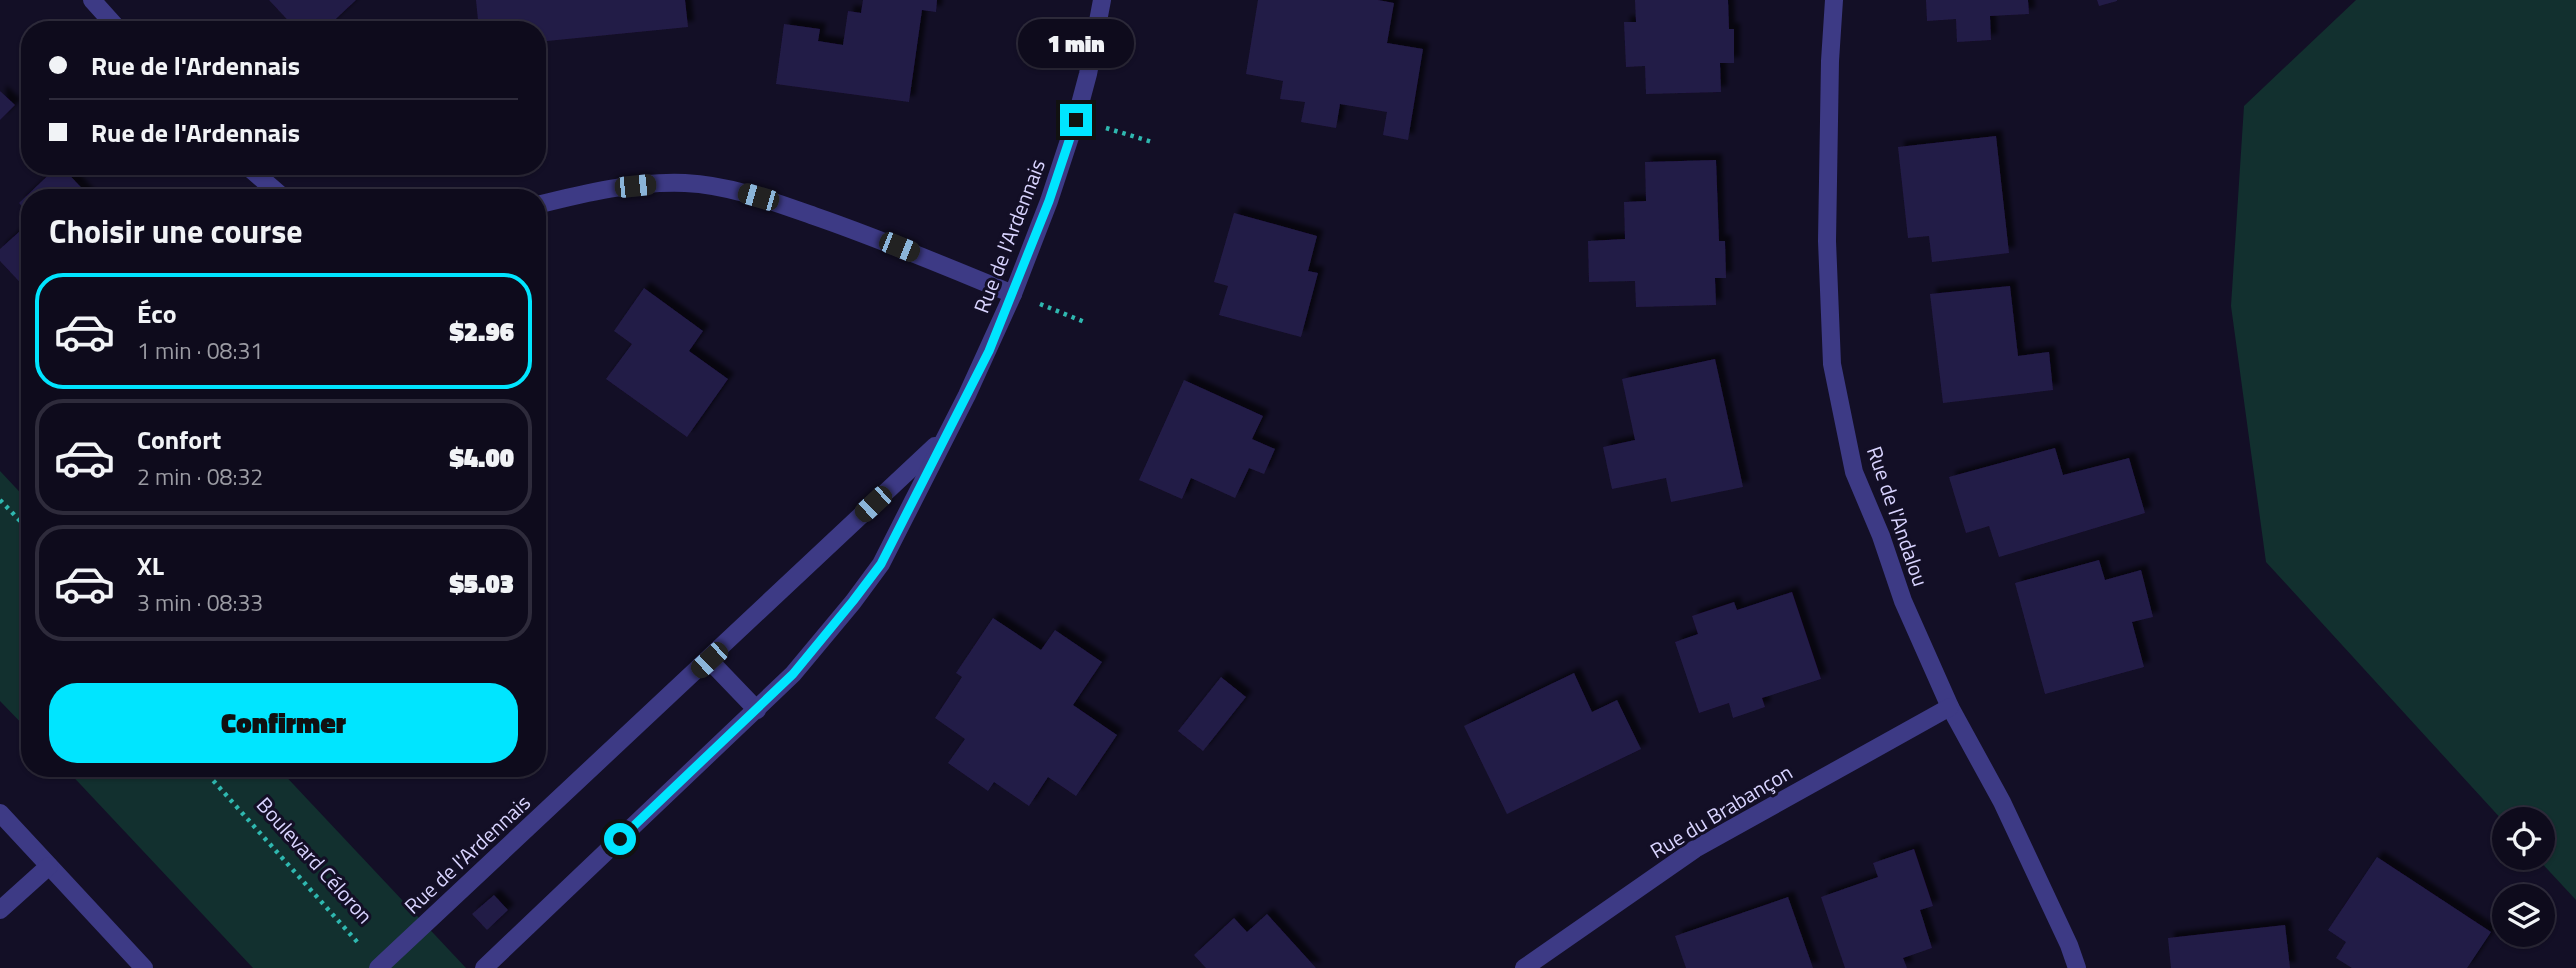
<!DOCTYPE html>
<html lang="fr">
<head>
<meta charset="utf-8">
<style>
	:root { --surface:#0e0b1c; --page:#1c1929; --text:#f1f3f6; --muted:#9b9ba3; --line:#2e2b3b; --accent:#00e5ff }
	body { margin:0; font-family:"Titillium Web",sans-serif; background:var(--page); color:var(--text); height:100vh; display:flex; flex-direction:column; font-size:26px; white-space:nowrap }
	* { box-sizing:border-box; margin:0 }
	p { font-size:23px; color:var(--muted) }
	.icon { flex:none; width:38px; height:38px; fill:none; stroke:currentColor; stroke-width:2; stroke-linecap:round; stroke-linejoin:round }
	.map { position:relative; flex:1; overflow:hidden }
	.sheet { position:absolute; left:21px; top:189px; width:525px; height:588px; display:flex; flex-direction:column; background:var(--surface); border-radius:28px; box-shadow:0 2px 5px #0004,0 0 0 2px var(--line) }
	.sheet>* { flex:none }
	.guide { position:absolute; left:21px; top:21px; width:525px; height:154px; border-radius:28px; box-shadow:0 2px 5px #0004,0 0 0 2px var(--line); display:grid; align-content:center; height:154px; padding:0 28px; background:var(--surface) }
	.buttons { position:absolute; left:2492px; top:807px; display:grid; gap:14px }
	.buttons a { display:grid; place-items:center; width:63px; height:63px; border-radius:50%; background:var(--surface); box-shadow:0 2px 5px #0004,0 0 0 2px var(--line); font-size:35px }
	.end { position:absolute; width:32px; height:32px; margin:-16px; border:9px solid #00e5ff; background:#111; box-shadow:0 0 0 4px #111 }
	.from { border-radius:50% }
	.bubble { position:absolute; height:49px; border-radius:24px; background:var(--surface); box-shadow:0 2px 5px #0004,0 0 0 2px var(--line); font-size:23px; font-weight:800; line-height:49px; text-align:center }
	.car { position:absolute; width:21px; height:42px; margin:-21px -10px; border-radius:9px; box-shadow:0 0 5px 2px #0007; background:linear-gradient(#222 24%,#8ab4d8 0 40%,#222 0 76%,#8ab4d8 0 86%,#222 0) }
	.guide b { display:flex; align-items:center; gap:24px; height:66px; font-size:26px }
	.guide b+b { border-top:2px solid var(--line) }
	.guide i { width:18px; height:18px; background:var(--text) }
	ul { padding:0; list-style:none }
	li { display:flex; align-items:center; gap:21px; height:116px; margin:0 14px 10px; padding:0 14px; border:4px solid var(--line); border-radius:28px }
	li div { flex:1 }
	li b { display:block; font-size:26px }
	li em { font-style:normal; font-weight:800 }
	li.current { border-color:var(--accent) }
	li>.icon { width:63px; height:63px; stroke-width:1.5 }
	h2 { padding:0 28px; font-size:32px; line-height:84px }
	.action { display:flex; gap:14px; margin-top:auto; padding:14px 28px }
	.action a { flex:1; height:80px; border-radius:28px; background:var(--accent); color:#111; font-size:28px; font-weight:800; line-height:80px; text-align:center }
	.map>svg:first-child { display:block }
	.green { fill:#12302f }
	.building { fill:#241b47; filter:url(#shadow) }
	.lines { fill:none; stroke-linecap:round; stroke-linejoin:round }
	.path { stroke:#2fb8b0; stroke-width:4.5; stroke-dasharray:3.5 5; stroke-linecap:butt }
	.minor { stroke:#3d3a85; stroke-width:18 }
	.route { stroke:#00e5ff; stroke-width:9 }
	.labels { text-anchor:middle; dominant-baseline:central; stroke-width:6; stroke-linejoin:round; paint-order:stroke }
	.street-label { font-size:21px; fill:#d9d4ff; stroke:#130f26 }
</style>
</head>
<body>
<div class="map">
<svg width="2576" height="968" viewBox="0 0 2576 968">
	<defs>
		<filter id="shadow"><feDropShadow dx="6" dy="-6" stdDeviation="2" flood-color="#0009"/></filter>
	</defs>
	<rect width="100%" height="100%" fill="#130f26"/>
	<g class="green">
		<polygon points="2356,0 2576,0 2576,900 2537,858 2543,858 2543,819 2504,819 2504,822 2266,562 2231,306 2244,106"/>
		<polygon points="0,471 30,503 30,732 0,701"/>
		<polygon points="65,768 278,768 466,968 253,968"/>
	</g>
	<g class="building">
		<polygon points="269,0 356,0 324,30 297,30"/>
		<polygon points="476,0 685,0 688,27 537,42 537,30 479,30"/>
		<polygon points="863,0 937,0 936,12 922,10 909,102 776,84 784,24 820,29 818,41 843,45 848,11 861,13"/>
		<polygon points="1258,0 1378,0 1394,3 1387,43 1423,49 1408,140 1383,135 1387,112 1340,104 1336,128 1301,122 1305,102 1280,99 1283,81 1246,74"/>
		<polygon points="1635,0 1728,0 1729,29 1734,29 1734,63 1720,63 1721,92 1646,94 1645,66 1626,67 1624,22 1636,22"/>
		<polygon points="1926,0 2028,0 2029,14 1990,16 1991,40 1957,42 1956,19 1927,21"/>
		<polygon points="2097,0 2117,0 2117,1 2099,6"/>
		<polygon points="0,91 15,105 0,120"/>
		<polygon points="1996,136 2009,253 1932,262 1929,236 1908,238 1898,147"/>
		<polygon points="1716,160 1719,241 1725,241 1726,278 1715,278 1716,305 1636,307 1635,281 1589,282 1588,241 1625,239 1624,202 1646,201 1645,162"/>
		<polygon points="58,166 61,166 91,198 30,198 30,215 19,203"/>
		<polygon points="1234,213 1317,236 1308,271 1318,273 1301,337 1219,315 1228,286 1214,282"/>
		<polygon points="30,222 30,293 0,261 0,249"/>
		<polygon points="2010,286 2018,356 2049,352 2053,390 1943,403 1930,294"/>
		<polygon points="644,288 703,331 689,351 728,379 687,437 606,379 632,344 614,331"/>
		<polygon points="1715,359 1743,487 1671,502 1666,478 1612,489 1603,447 1635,440 1622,379"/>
		<polygon points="1184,380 1263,416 1252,439 1275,449 1264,474 1249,468 1235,498 1191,478 1182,499 1139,480"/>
		<polygon points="2055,448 2063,475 2129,458 2145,513 1999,557 1989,526 1966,533 1949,477"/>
		<polygon points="2099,560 2105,580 2141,570 2153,617 2132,622 2144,667 2045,694 2015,583"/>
		<polygon points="1792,592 1821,679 1762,698 1765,707 1733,718 1729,703 1699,713 1675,642 1698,634 1692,616 1734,602 1737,610"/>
		<polygon points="993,618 1041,650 1055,630 1102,662 1073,705 1117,735 1076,796 1048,777 1029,806 994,782 988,791 948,763 965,739 935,718 962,677 956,673"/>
		<polygon points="1574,673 1592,712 1617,700 1641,749 1507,814 1464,726"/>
		<polygon points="1221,677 1246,697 1203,751 1178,731"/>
		<polygon points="1914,849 1933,906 1920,910 1932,948 1903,958 1907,968 1845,968 1821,897 1878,877 1873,863"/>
		<polygon points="2377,857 2491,932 2467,968 2352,968 2336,958 2346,942 2328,930"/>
		<polygon points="494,895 508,910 487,930 472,914"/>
		<polygon points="1788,897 1813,968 1686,968 1675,936"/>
		<polygon points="1267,914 1316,968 1206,968 1194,955 1234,918 1247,932"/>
		<polygon points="2285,925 2290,968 2171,968 2168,938"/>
	</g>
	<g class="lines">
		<g class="path">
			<polyline points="1106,128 1152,142"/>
			<polyline points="1040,304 1087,323"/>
			<polyline points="0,500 30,531"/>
			<polyline points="202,768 359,944"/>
		</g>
		<g class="minor">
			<polyline points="92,0 119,30"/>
			<polyline points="1834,0 1830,61 1827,241 1832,364 1854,472 1881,536 1903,601 1950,707 2002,802 2069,945 2077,968"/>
			<polyline points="247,166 284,198"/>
			<path d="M537,205C585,193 635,181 685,183C729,185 772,201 814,216C881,239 947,267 1013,294"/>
			<polyline points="709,660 757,710"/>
			<polyline points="0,813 144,968"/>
			<polyline points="0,910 49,866"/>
			<polyline points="378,968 935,446"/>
			<polyline points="484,968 793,674 853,602 881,564 967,395 1013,294 1049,201 1076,119 1088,74 1102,0"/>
			<polyline points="1524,968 1695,849 1950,707"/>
		</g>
	</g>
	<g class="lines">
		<polyline class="route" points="620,839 793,674 853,601 881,564 989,351 1049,201 1076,120"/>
	</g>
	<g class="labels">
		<g class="street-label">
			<text transform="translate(1009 236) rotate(-69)">Rue de l'Ardennais</text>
			<text transform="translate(1898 516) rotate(71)">Rue de l'Andalou</text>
			<text transform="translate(1721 811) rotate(-31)">Rue du Brabançon</text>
			<text transform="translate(467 854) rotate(-43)">Rue de l'Ardennais</text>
			<text transform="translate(315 860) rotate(48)">Boulevard Céloron</text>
		</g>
	</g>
</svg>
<div class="buttons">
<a><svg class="icon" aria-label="locate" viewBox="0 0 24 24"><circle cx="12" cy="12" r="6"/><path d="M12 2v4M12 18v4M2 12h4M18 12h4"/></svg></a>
<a><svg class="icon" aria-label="layers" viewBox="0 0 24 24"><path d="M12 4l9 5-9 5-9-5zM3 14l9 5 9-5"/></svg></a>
</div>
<i class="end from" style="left:620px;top:839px"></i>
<i class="end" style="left:1076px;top:120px"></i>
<div class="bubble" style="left:1018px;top:19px;width:116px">1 min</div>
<i class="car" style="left:635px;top:186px;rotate:84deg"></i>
<i class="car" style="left:758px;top:197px;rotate:286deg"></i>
<i class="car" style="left:899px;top:247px;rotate:112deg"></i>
<i class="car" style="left:873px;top:504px;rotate:227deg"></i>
<i class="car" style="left:709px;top:660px;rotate:227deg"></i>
<div class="guide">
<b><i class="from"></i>Rue de l'Ardennais</b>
<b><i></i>Rue de l'Ardennais</b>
</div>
<section class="sheet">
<h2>Choisir une course</h2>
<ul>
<li class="current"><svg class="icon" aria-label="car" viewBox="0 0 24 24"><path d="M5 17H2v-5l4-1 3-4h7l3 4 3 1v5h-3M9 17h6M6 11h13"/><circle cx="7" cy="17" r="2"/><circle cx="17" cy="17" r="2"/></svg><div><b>Éco</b><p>1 min · 08:31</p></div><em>$2.96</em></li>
<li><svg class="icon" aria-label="car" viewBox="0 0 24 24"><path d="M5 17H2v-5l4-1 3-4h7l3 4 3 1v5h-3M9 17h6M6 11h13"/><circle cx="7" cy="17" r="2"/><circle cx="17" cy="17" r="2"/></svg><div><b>Confort</b><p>2 min · 08:32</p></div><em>$4.00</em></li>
<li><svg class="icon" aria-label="car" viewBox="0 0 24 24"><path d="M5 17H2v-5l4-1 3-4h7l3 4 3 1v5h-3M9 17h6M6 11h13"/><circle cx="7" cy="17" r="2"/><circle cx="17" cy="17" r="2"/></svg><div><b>XL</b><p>3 min · 08:33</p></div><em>$5.03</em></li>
</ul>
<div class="action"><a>Confirmer</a></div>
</section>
</div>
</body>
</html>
